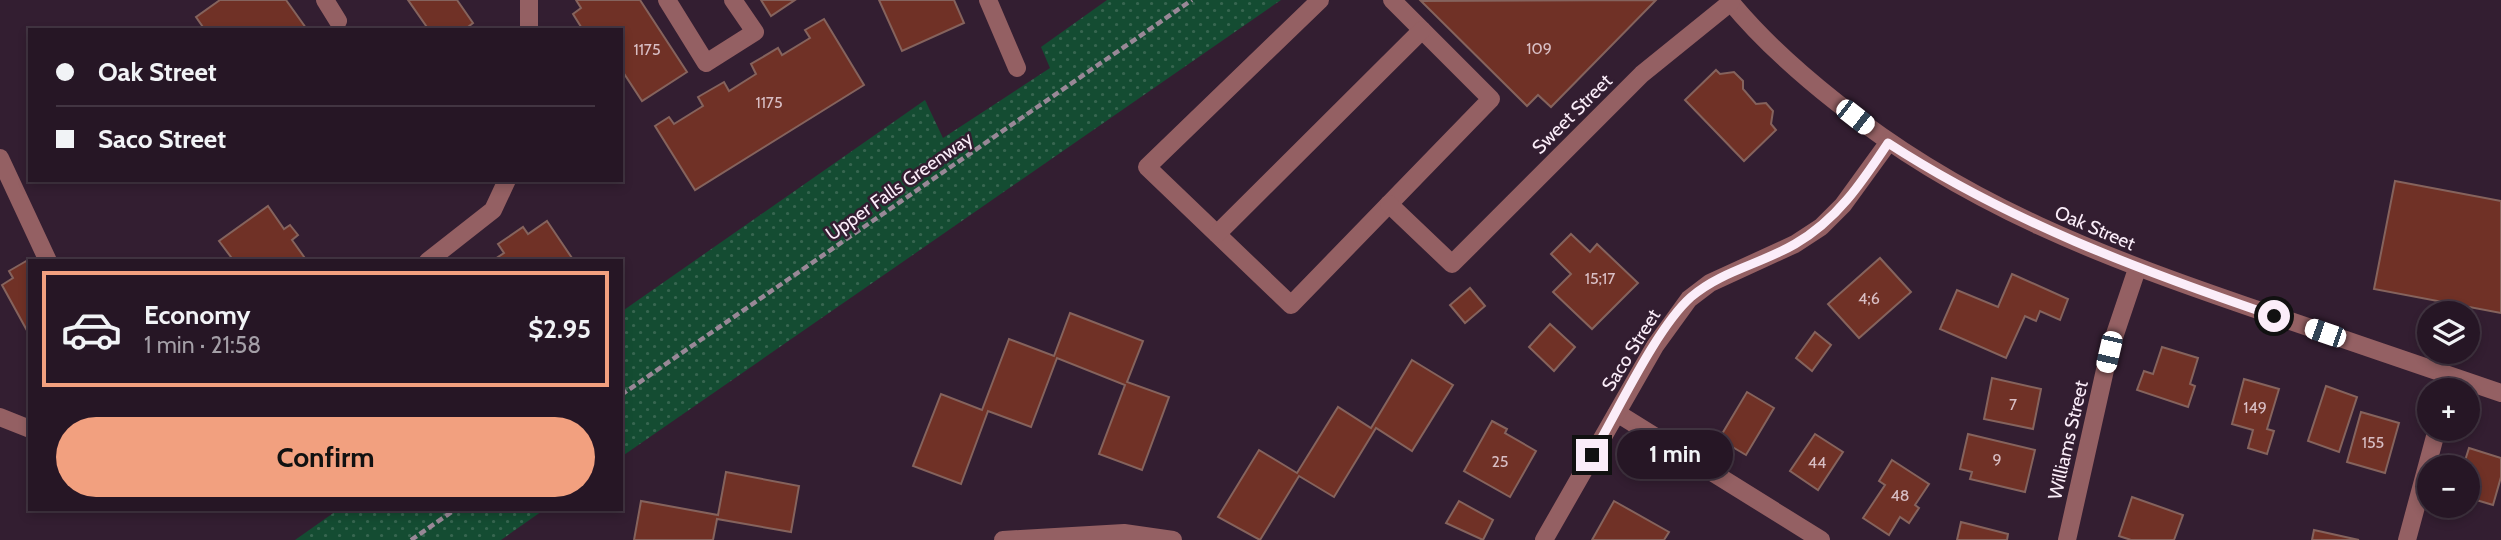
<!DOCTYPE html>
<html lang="en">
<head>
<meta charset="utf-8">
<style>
	:root { --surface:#261625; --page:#2e1f2d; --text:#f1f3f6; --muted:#a49fa7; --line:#423542; --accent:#f2a07f }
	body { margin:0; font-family:Cabin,sans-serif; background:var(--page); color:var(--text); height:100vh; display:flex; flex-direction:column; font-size:26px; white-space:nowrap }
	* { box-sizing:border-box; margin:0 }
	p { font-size:23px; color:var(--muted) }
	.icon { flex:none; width:38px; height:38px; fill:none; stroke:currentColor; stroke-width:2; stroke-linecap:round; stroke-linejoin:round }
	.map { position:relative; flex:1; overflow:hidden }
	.sheet { position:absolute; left:28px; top:259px; width:595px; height:252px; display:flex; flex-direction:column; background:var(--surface); border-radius:0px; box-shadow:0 4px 10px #0003,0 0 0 2px var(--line) }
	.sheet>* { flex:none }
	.guide { position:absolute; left:28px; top:28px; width:595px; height:154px; border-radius:0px; box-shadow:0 4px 10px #0003,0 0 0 2px var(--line); display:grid; align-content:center; height:154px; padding:0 28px; background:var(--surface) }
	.fabs { position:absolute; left:2417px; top:301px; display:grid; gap:14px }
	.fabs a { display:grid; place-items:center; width:63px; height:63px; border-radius:50%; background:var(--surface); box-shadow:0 4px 10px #0003,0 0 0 2px var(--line); font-size:35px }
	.end { position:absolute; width:32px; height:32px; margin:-16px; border:9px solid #fbedf9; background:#111; box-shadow:0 0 0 4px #111 }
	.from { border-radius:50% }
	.bubble { position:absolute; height:49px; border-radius:24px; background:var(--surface); box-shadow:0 4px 10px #0003,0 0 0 2px var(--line); font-size:23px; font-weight:700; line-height:49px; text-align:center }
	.car { position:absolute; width:21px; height:42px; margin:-21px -10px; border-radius:9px; box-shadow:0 0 5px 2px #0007; background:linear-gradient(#fff 24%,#345 0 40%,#fff 0 76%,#345 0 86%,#fff 0) }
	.guide b { display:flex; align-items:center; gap:24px; height:66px; font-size:26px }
	.guide b+b { border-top:2px solid var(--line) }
	.guide i { width:18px; height:18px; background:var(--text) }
	ul { padding:12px 0 0; list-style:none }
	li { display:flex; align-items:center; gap:21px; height:116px; margin:0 14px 10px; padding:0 14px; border:4px solid transparent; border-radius:0px }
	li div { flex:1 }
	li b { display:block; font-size:26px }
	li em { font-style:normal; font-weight:700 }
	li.selected { border-color:var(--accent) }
	li>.icon { width:63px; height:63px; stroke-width:1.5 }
	.primary-button { display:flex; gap:14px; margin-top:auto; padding:14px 28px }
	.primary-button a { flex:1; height:80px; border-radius:42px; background:var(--accent); color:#111; font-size:28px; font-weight:700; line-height:80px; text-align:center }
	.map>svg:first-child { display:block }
	.park { fill:url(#park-dots) }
	.building { fill:#703126; stroke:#85635d; stroke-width:2 }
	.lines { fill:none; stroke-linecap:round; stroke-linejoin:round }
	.path { stroke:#998897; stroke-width:4.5; stroke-dasharray:7 3.5; stroke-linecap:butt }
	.minor { stroke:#946063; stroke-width:18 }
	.route { stroke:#fbedf9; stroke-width:9 }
	.labels { text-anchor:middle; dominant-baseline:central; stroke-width:5; stroke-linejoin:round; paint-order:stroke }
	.number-label { font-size:16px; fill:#d8bec4 }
	.street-label { font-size:19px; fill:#fbedf9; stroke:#331e31 }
</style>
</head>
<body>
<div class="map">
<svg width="2501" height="540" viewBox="0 0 2501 540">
	<defs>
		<pattern id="park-dots" width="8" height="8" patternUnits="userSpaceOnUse" patternTransform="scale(1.75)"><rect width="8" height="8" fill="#144c32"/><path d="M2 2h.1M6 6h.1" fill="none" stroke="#376650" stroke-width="1.8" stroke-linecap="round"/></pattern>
	</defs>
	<rect width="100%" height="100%" fill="#331e31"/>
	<g class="park">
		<polygon points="1107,0 1281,0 621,457 621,312 925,100 943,138 1050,68 1041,47"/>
		<polygon points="339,509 545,509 501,540 295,540"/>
	</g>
	<g class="building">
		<polygon points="220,0 286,0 306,28 205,30 196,17"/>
		<polygon points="408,0 457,0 473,23 468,27 470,30 429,30"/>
		<polygon points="576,0 640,0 687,72 642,101 621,69 621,30 583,30 573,14 581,8"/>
		<polygon points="761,0 795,0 771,16"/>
		<polygon points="879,0 954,0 964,23 902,51"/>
		<polygon points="1656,0 1551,107 1538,95 1527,106 1421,1"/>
		<polygon points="824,19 864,85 695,190 655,126 669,117 674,124 703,106 698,97 724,82 729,91 756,74 751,64 778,48 782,55 810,38 805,30"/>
		<polygon points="1716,70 1720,74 1734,72 1743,81 1743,89 1756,104 1766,103 1773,111 1771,124 1776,130 1744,161 1685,100"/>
		<polygon points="2395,181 2501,201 2501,313 2374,289"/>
		<polygon points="268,206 284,229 290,225 298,235 292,240 307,261 234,261 219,241"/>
		<polygon points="547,221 574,261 492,261 504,253 498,244 523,227 528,234"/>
		<polygon points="1571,234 1590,252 1597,244 1638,283 1592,329 1553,292 1571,274 1551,254"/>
		<polygon points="1880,258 1911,292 1859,338 1828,304"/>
		<polygon points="28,260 30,263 30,336 2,285 13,278 9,271"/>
		<polygon points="2012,274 2068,299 2060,320 2040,311 2036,321 2025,316 2006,358 1940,329 1957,290 1998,307"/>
		<polygon points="1470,288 1485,306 1465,323 1450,305"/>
		<polygon points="1070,313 1143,341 1127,382 1169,397 1142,470 1099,454 1125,385 1057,358 1031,427 988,411 961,484 913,466 941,394 982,410 1009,339 1054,356"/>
		<polygon points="1550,324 1575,347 1554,371 1529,347"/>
		<polygon points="1815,332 1831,345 1812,371 1796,358"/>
		<polygon points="2162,347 2198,358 2190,384 2195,386 2188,407 2137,390 2144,371 2153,374"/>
		<polygon points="1412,360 1453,385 1412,451 1376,428 1334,497 1299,476 1260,540 1218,517 1259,450 1297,473 1338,407 1371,428"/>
		<polygon points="1992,378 2041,389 2033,429 1984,419"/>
		<polygon points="2244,379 2279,389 2267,429 2274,431 2267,454 2248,448 2253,430 2232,424"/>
		<polygon points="2326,386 2357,397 2339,452 2308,441"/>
		<polygon points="1747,392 1774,408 1746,455 1719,439"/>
		<polygon points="2361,412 2399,423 2385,473 2347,462"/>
		<polygon points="1492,421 1507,429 1505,433 1536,451 1510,497 1464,471"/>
		<polygon points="1815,434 1843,452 1818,490 1790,471"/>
		<polygon points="1968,434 2035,450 2025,492 1970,479 1972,472 1960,469"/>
		<polygon points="2469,448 2501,458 2501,477 2493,505 2473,499 2471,507 2467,506 2468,467 2463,467"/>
		<polygon points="1892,460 1929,484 1915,505 1919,508 1909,523 1900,517 1889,535 1863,518 1885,485 1879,481"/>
		<polygon points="726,472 799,486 791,532 717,519 713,540 634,540 641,501 718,515"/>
		<polygon points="2132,497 2183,515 2174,540 2131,540 2119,536"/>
		<polygon points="1459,501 1493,520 1483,540 1446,523"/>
		<polygon points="1614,501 1669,532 1664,540 1592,540"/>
		<polygon points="1961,522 2008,534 2007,540 1957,540"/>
		<polygon points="2314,530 2359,540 2312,540"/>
	</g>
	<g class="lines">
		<g class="path">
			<polyline points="621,395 1192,0"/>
			<polyline points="411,540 456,509"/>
		</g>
		<g class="minor">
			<polyline points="325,0 338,21"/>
			<polyline points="667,0 706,63 755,32 733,0"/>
			<polyline points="988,0 1017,68"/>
			<polyline points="1320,0 1147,167 1291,305 1491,99 1392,0"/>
			<path d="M1729,0C1760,38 1798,72 1836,102C1965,206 2106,258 2261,311C2341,338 2421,366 2501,393"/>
			<polyline points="529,30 529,0"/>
			<polyline points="0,158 48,261"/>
			<polyline points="1389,204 1452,264 1642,74 1731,2"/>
			<polyline points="1217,234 1422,30"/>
			<polyline points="428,261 493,210 507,180"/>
			<polyline points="1617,413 1821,540"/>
			<polyline points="0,417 30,429"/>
			<polyline points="1003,540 1124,533 1173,540"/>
			<polyline points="1544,540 1655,346 1689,299 1710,283 1795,244 1821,227 1843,205 1888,143"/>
			<polyline points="2067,540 2109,352 2137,269"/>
			<polyline points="2407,540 2437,429"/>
		</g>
	</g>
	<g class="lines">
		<path class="route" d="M1592,455C1617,413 1656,328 1691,297C1721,271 1761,264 1795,244C1837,220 1862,182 1888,143C2008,221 2139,270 2274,316"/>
	</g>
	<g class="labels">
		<g class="number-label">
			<text x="1539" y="48">109</text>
			<text x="647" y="49">1175</text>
			<text x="769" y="102">1175</text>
			<text x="1600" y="278">15;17</text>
			<text x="1869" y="298">4;6</text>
			<text x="2013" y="404">7</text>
			<text x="2255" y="407">149</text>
			<text x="2373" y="442">155</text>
			<text x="1997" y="459">9</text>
			<text x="1500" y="461">25</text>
			<text x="1817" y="462">44</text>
			<text x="1900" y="495">48</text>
		</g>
		<g class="street-label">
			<text transform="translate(1572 114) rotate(-45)">Sweet Street</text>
			<text transform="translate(899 186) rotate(-35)">Upper Falls Greenway</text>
			<text transform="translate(2095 228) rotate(23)">Oak Street</text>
			<text transform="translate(1631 350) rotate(-58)">Saco Street</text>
			<text transform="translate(2068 440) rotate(-77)">Williams Street</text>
		</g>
	</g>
</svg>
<div class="fabs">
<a><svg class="icon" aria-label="layers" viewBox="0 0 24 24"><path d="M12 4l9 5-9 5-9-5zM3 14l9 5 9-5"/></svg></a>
<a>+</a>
<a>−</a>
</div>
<i class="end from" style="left:2274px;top:316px"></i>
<i class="end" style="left:1592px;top:455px"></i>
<div class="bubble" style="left:1617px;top:430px;width:116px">1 min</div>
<i class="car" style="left:1855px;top:117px;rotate:128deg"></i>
<i class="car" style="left:2325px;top:333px;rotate:289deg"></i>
<i class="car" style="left:2109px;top:352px;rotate:193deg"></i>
<div class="guide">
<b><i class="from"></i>Oak Street</b>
<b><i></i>Saco Street</b>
</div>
<section class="sheet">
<ul>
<li class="selected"><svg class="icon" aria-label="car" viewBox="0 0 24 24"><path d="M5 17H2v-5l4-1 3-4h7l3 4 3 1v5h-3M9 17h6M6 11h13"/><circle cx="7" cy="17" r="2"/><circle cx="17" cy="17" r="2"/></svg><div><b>Economy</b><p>1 min · 21:58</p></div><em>$2.95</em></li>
</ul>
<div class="primary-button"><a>Confirm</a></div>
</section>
</div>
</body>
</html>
